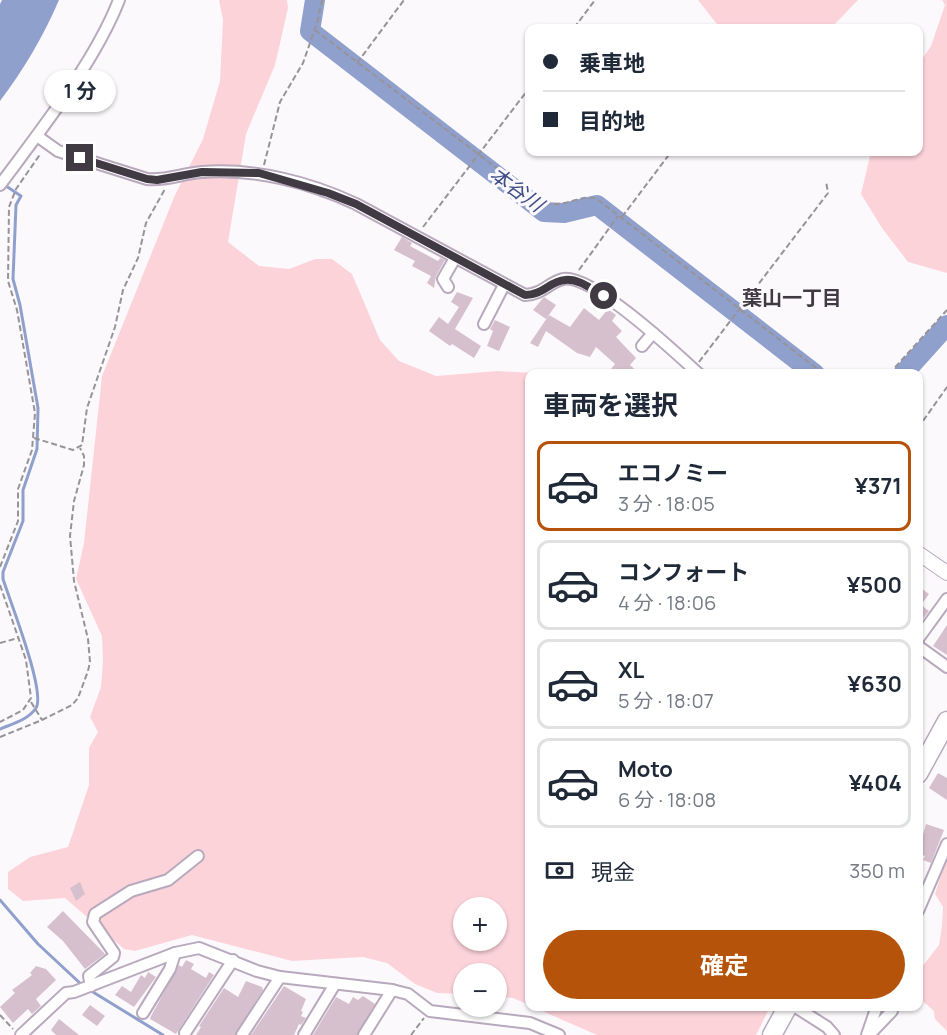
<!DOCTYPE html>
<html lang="ja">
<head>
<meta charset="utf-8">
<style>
	:root { --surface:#fff; --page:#f6f6f7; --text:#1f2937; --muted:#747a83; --line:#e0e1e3; --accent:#b45309 }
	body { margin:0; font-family:Manrope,"Noto Sans JP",sans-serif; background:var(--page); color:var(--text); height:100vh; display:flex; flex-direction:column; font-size:22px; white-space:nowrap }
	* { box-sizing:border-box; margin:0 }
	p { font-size:20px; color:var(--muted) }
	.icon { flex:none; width:33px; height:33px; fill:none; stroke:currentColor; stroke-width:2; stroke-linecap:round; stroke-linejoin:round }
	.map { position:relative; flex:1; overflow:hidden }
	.drawer { position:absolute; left:525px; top:369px; width:398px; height:642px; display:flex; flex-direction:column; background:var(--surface); border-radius:12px; box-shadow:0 2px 4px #0004 }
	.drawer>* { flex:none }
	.hud { position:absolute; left:525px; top:24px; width:398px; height:132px; border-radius:12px; box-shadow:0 2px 4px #0004; display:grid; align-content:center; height:132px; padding:0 18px; background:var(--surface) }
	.controls { position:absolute; left:453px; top:897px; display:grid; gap:12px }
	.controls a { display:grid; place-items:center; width:54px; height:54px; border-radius:50%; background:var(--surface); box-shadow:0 2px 4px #0004; font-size:30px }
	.end { position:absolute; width:27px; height:27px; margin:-14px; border:8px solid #403a42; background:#fff; box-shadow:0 0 0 3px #fff }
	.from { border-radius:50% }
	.bubble { position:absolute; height:42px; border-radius:21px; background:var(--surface); box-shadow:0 2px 4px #0004; font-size:20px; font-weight:700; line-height:42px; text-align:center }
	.hud b { display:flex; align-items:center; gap:21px; height:57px; font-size:22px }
	.hud b+b { border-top:2px solid var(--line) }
	.hud i { width:15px; height:15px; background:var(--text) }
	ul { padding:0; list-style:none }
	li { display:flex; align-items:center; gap:18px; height:90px; margin:0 12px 9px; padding:0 6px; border:3px solid var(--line); border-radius:12px }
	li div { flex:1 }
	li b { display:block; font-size:22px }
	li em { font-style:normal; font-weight:700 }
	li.active { border-color:var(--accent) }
	li>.icon { width:54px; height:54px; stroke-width:1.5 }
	h2 { padding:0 18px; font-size:27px; line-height:72px }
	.pay { display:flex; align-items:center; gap:15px; height:66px; padding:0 18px; font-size:22px }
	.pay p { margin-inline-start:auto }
	.button { display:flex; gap:12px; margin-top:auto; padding:12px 18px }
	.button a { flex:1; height:69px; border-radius:36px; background:var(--accent); color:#fff; font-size:24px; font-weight:700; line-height:69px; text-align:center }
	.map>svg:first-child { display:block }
	.green { fill:#fdd3da; fill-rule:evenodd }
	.water { fill:#90a0cd }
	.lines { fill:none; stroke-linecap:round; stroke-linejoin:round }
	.stream { stroke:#90a0cd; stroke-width:3 }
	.river { stroke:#90a0cd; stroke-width:20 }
	.building { fill:#d7c0cd }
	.minor-casing { stroke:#b8a9bd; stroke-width:14 }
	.tertiary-casing { stroke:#b8a9bd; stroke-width:16 }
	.primary-casing { stroke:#b8a9bd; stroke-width:21 }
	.path { stroke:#979399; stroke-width:2; stroke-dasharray:6 3; stroke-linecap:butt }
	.minor { stroke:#fff; stroke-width:10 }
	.tertiary { stroke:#fff; stroke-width:14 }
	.primary { stroke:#fff; stroke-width:18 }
	.route { stroke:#403a42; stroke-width:8 }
	.labels { text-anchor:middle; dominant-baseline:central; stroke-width:6; stroke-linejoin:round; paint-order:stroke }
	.water-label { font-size:20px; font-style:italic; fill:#3e4e89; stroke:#fcf9fd }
	.neighbourhood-label { font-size:20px; font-weight:bold; fill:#403a42; stroke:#fcf9fd }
</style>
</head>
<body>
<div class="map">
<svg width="947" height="1035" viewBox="0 0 947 1035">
	<rect width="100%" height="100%" fill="#fcf9fd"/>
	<g class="green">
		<path d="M219,0H287L288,8L275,65L246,134L228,242L259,266L289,269L315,259H332L352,274L380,340L399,361L436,376L498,371L532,373L530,374L529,1005L513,998L497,997L496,974H464L463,994L437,993L415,984L387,963L363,957L292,961L192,935L135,951L124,949L65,898L23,901L8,889V872L30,857L68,847L89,785V748L98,732L90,717L101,687L103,661L102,636L76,579L84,543L102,376L175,195L203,139L220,81L223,20ZM464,908H496V940H464Z"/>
		<polygon points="698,0 858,0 831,28 720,28"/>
		<polygon points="942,0 947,0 947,273 908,262 882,228 861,194 871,152 918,152 918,65 931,46 945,5"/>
		<polygon points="947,856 947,1031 935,1019 934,1011 918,997 918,972 939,945 942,926 943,907 935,894"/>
		<polygon points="533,1007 770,1007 756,1035 597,1035"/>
	</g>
	<path class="water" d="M2,0H59C43,37 24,69 0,101V4Z"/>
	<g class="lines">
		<g class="stream">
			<path d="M0,729C12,724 28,720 36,708C46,692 10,601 3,579V572L23,521V490L37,449L38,408L20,305L13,279L16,205L21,196L3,184"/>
			<polyline points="0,900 38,944 82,985"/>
			<polyline points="88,989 163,1035"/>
		</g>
		<g class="river">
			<polyline points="315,0 310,31 544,212 564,213 597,205 815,374"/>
			<polyline points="903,374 947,325"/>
		</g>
	</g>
	<g class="building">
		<polygon points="402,237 412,243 410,246 438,261 440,258 445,260 436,276 434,288 427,283 431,276 412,266 415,261 394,250"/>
		<polygon points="457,292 473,298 455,329 481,346 474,358 452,344 450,346 429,331 439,317 448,324 459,307 451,302"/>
		<polygon points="544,297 556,305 546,319 533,310"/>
		<polygon points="584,308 599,320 608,309 616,315 612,321 622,331 616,337 636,358 630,365 640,374 607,374 615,364 596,347 590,357 577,353 546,331 538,347 530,343 549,315 570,327"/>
		<polygon points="495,320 510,327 499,351 487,346 493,331 490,329"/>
		<polygon points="918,586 929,594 921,605 929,611 922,620 918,617"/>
		<polygon points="947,625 947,655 933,646"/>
		<polygon points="938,773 947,778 947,800 929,788"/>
		<polygon points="926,824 944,830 931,863 923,860 925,856 918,853"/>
		<polygon points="80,882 85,894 76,901 70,888"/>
		<polygon points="63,911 105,954 85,969 63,941 47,927"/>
		<polygon points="186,960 194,964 191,969 206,978 209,972 214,975 176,1034 150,1019 151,1016 179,965 182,967"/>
		<polygon points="36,966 46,969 56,980 36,999 41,1006 32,1014 28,1009 13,1023 0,1007 15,993 12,990 32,975 30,973"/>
		<polygon points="148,972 156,977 134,1007 115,995 122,986 131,992 141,975 145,978"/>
		<polygon points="246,981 262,987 263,990 235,1035 196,1035 201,1027 199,1026 224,988 238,997"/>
		<polygon points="284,986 306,999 301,1011 303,1012 301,1016 306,1018 301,1025 299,1024 294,1035 251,1035"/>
		<polygon points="363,996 375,1004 357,1035 313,1035 336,997 349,1004 353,997 358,1000"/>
		<polygon points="90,1005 105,1016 97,1026 82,1015"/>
		<polygon points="59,1019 79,1035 56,1035 51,1030"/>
	</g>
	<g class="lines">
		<g class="minor-casing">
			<g id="minor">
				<path d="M37,136L58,151L147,179C166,181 184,173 202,172C254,168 309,182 356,204L525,295C543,294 548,283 563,279C591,273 677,354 699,374"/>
				<path d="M0,185C40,131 95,62 119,0"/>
				<polyline points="448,287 443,279 455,258"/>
				<polyline points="484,324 504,285"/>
				<polyline points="642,346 653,333"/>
				<polyline points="918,639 947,599"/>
				<polyline points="918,646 947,667"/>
				<polyline points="918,911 947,844"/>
				<polyline points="91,986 89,976 113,957 114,953 93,922 95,914 131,891 168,880 198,856"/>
				<polyline points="794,1006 827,1027 834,1035"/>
				<polyline points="143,1013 170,969 175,953"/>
				<polyline points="185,1033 233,960"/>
				<polyline points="21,1035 66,993 74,992 175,953 199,948 257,971 280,977 392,990 408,994 430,1011 530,1023 559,1035"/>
				<polyline points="242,1035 280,977"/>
				<polyline points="304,1035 335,984"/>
				<polyline points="364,1035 392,990"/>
				<polyline points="867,1035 877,1006"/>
				<polyline points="869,1035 892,1011"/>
			</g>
		</g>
		<g class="tertiary-casing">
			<polyline id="tertiary" points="918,553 947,573"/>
		</g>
		<g class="primary-casing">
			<g id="primary">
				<polyline points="918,774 947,721"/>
				<polyline points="772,1035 788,1006"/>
			</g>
		</g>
		<g class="path">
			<polyline points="574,28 595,0"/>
			<path d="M315,30L540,201C563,211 579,193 597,199L824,374"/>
			<polyline points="357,63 404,0"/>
			<polyline points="264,165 280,102 303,63 317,23 322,0"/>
			<polyline points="622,217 671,152"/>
			<polyline points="423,227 530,87"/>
			<polyline points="579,270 618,216"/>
			<polyline points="699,362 828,193 826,181"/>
			<polyline points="889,374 947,310"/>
			<polyline points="918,428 947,387"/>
			<polyline points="34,438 73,450 82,445 87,408 115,327 123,290 138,258 146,223 165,189"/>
			<polyline points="0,567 18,521 18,489 32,450 35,413 17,310 8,281 9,207 16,189 41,153"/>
			<polyline points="0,585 26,660 31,698 23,710 0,722"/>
			<polyline points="0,643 18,638"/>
			<polyline points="31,702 42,720"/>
			<polyline points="0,737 42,720 72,705 78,698 88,671 90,662 88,639 74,581 70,536 74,501 84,465 84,456 80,448"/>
			<polyline points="0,1015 13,1029"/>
			<polyline points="411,1035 424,1018"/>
		</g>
		<use href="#minor" class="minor"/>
		<use href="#tertiary" class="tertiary"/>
		<use href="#primary" class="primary"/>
	</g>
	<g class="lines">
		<path class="route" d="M80,158L147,179L157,180L202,172L259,173L328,193L356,204L525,295C543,295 550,281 565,280C578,278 593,290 604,296"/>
	</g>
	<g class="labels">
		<g class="water-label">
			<text transform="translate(517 189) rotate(36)">本谷川</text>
		</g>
		<g class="neighbourhood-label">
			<text x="792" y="297">葉山一丁目</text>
		</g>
	</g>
</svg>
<div class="controls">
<a>+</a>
<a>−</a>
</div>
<i class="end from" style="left:604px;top:296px"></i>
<i class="end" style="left:80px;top:158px"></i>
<div class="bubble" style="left:44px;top:70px;width:72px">1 分</div>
<div class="hud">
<b><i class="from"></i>乗車地</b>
<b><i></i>目的地</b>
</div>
<section class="drawer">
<h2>車両を選択</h2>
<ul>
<li class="active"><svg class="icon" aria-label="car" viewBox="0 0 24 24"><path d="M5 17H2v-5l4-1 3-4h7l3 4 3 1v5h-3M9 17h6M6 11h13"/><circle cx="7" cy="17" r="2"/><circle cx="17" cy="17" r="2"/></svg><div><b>エコノミー</b><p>3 分 · 18:05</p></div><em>¥371</em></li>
<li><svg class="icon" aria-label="car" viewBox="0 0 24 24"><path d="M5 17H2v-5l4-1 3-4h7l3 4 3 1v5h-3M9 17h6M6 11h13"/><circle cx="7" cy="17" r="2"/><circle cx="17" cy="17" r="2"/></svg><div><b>コンフォート</b><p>4 分 · 18:06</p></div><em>¥500</em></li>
<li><svg class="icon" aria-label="car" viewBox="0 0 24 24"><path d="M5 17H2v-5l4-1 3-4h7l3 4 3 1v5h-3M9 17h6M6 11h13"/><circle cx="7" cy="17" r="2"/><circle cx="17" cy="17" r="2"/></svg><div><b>XL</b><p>5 分 · 18:07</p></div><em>¥630</em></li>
<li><svg class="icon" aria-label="car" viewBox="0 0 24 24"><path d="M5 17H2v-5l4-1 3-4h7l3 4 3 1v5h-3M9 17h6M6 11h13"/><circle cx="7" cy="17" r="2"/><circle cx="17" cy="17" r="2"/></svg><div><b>Moto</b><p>6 分 · 18:08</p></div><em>¥404</em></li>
</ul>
<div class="pay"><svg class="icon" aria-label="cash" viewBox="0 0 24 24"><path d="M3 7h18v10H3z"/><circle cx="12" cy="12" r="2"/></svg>現金<p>350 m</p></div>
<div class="button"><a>確定</a></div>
</section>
</div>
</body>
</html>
